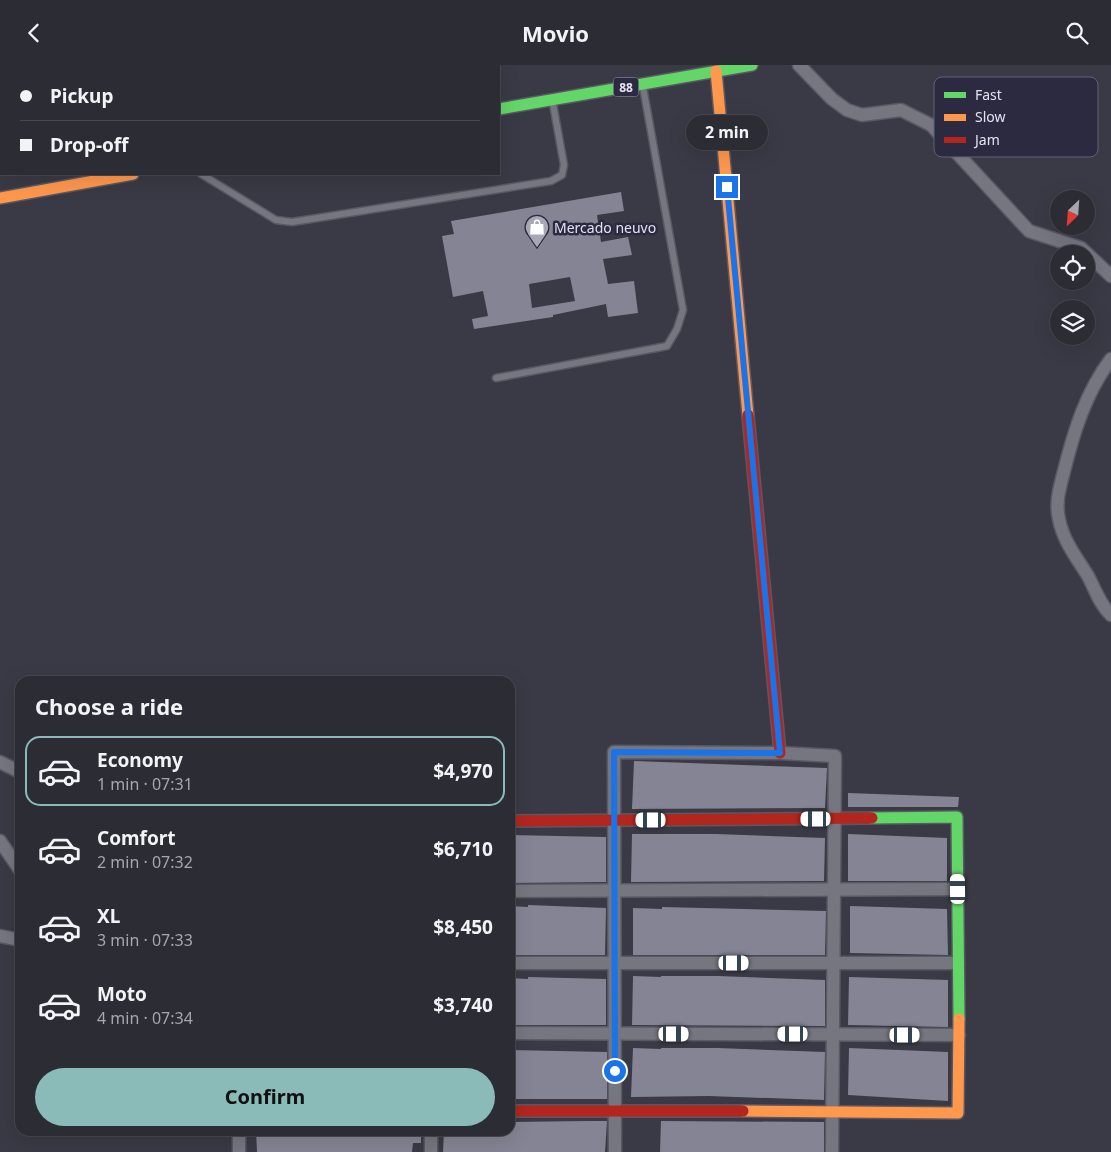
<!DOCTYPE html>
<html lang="en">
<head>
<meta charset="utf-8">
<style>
	:root { --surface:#2c2c34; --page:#383840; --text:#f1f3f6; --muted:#a6a7ac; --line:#48484f; --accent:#8bbbb9 }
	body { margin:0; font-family:"Noto Sans",sans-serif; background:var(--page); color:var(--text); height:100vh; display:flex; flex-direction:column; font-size:19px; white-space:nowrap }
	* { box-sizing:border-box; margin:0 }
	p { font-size:16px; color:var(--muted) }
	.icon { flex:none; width:28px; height:28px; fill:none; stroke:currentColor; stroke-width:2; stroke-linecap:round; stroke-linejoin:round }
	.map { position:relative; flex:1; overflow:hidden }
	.sheet { position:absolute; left:15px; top:611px; width:500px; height:460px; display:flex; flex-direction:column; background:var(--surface); border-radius:15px; box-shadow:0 5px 20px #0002,0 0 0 1px var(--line) }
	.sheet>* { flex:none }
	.top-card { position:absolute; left:0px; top:0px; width:500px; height:110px; box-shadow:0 5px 20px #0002,0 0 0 1px var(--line); display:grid; align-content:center; height:110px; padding:0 20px; background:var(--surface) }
	.needle { width:32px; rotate:205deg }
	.fabs { position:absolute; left:1050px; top:125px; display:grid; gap:10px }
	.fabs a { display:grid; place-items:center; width:45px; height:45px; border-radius:50%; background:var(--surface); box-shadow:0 5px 20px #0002,0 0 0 1px var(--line); font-size:25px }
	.end { position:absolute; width:22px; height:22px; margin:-11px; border:6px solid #1a73e8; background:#fff; box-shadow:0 0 0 2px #fff }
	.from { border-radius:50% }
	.bubble { position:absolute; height:35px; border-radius:18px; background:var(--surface); box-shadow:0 5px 20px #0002,0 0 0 1px var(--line); font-size:16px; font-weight:700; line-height:35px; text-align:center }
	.car { position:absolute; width:15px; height:30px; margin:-15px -8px; border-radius:6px; box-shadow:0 0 4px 1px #0007; background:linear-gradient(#fff 24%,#345 0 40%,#fff 0 76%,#345 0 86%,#fff 0) }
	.top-card b { display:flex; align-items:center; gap:18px; height:48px; font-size:19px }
	.top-card b+b { border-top:1px solid var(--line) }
	.top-card i { width:12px; height:12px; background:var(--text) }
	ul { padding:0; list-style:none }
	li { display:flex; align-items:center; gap:15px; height:70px; margin:0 10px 8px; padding:0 10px; border:2px solid transparent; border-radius:15px }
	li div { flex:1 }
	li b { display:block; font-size:19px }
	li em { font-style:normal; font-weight:700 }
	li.active { border-color:var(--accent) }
	li>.icon { width:45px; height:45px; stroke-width:1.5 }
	h2 { padding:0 20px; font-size:22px; line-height:60px }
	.primary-button { display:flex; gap:10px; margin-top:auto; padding:10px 20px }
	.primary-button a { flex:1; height:58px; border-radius:30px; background:var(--accent); color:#111; font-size:20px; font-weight:700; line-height:58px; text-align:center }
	header { display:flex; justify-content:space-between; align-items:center; height:65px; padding:0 20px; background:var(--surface); font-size:22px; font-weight:700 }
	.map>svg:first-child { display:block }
	.building { fill:#858494; fill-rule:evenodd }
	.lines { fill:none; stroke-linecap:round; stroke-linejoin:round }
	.lane-casing { stroke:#595864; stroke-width:9 }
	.street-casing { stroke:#595864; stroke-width:15 }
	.fast-casing { stroke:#595864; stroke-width:14 }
	.slow-casing { stroke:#595864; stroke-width:14 }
	.jam-casing { stroke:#595864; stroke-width:14 }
	.lane { stroke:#767680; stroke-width:6 }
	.street { stroke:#767680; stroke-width:12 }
	.fast { stroke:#63d668; stroke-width:11 }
	.slow { stroke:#ff974d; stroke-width:11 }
	.jam { stroke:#b3261e; stroke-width:11 }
	.route { stroke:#1a73e8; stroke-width:6 }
	.labels { text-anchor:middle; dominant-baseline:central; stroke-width:5; stroke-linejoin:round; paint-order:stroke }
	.shield { fill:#2c2a41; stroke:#acabbd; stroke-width:1 }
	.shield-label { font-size:12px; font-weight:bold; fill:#e3e2f2 }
	.poi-label { font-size:14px; fill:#e3e2f2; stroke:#2c2a41; text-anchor:start }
	.key { fill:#2c2a41; stroke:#636176; stroke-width:1 }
	.key-label { font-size:14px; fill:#e3e2f2 }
</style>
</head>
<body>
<header><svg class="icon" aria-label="back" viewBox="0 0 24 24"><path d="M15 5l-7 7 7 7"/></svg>Movio<svg class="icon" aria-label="search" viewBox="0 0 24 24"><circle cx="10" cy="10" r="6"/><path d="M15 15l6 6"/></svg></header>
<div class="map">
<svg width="1111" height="1087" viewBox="0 0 1111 1087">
	<rect width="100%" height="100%" fill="#3a3a46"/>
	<g class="building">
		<path d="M621,127L624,146L597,150L601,177L628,172L632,190L603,194L608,219L634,216L638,248L608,252L606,239L553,250V252L474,264L472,254L488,251L483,226L453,232L442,171L454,169L451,156ZM570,212L575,236L532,243L529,219Z"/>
		<polygon points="634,696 827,703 825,743 632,744"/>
		<polygon points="848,728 959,732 958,742 848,742"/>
		<polygon points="632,769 716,769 825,773 824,816 631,817"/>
		<polygon points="848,769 947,773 947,816 848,816"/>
		<polygon points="510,770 606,772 606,817 510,818"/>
		<polygon points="528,840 606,843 605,890 510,890 510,841 528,842"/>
		<polygon points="850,841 947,844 948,890 850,888"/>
		<polygon points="662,842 826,846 825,890 633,890 633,843 662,844"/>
		<polygon points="633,911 661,912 661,911 718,911 825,915 825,961 632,960"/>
		<polygon points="528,912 606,914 606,960 510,960 510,913 528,914"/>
		<polygon points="849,912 948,915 948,962 848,960"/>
		<polygon points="633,983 661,984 661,983 718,983 825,987 824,1035 709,1031 631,1032"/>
		<polygon points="849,983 948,987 948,1036 848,1030"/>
		<polygon points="510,985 607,987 607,1034 510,1034"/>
		<polygon points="588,1056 607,1056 605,1087 443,1087 444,1066 510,1066 510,1057"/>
		<polygon points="661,1056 824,1057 824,1087 660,1087"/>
		<polygon points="256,1066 421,1066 421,1078 413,1078 412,1087 257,1087"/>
	</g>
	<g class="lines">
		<g class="lane-casing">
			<g id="lane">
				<polyline points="201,109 276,155 292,157 551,116 562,110 564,100 553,39"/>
				<polyline points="496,313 667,281 677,264 683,245 643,22"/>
			</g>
		</g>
		<g class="street-casing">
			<g id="street">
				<polyline points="799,0 832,34 847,45 862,50 901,45 931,60 1029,166 1081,183 1111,211"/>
				<path d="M1111,294C1086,327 1074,366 1064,406C1060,422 1055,437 1059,454C1063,476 1077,493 1088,511C1095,524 1100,540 1111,550"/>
				<polyline points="0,697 20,707"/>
				<polyline points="0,776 20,805"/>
				<polyline points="510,826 958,824"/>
				<polyline points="0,871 20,875"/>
				<polyline points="510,898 958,898"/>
				<polyline points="510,968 959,970"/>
				<polyline points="239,1066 239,1087"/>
				<polyline points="431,1066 431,1087"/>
				<polyline points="615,1087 614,687 780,688 835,691 832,1087"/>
			</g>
		</g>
		<g class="fast-casing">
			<g id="fast">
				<polyline points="499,44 752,0"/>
				<polyline points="872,753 957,752 959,954"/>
			</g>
		</g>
		<g class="slow-casing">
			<g id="slow">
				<polyline points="716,6 748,350"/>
				<polyline points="0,133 133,109"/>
				<polyline points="743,1046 958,1048 959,954"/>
			</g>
		</g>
		<g class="jam-casing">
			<g id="jam">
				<polyline points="748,350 780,688"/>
				<polyline points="510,756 872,753"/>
				<polyline points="510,1046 743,1046"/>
			</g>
		</g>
		<use href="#lane" class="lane"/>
		<use href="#street" class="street"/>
		<use href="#fast" class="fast"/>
		<use href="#slow" class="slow"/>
		<use href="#jam" class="jam"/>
	</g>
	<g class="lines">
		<polyline class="route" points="615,1006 614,687 780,688 727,122"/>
	</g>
	<defs>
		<g id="shop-pin" transform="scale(1.25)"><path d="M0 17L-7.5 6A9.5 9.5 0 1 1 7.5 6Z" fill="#a8a7b6" stroke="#2c2a41"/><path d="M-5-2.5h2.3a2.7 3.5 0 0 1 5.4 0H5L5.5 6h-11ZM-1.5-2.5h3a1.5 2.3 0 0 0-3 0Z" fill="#fff"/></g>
	</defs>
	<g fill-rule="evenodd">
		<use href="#shop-pin" x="537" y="162"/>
	</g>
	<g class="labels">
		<rect class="shield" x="613.5" y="12.5" width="25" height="19" rx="4"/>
		<g class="shield-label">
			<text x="626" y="22">88</text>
		</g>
		<g class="poi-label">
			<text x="554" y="162">Mercado neuvo</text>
		</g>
	</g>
	<rect x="934" y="12" width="164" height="80" rx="8" class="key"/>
	<rect x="944" y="27" width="22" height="6" fill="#63d668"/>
	<rect x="944" y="49" width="22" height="7" fill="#ff974d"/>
	<rect x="944" y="72" width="22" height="6" fill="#b3261e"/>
	<g class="key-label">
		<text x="975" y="35">Fast</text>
		<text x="975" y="57">Slow</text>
		<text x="975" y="80">Jam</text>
	</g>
</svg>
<div class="fabs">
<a><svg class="needle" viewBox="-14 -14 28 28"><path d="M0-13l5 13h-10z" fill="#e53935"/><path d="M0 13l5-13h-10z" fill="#a6a7ac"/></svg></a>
<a><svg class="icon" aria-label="locate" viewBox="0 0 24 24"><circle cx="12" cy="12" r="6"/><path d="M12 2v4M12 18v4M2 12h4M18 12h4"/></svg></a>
<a><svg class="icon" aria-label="layers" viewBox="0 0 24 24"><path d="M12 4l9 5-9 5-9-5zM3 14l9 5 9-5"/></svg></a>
</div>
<i class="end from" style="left:615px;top:1006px"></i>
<i class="end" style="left:727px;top:122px"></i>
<div class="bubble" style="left:686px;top:50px;width:82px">2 min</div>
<i class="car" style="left:816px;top:754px;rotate:270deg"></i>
<i class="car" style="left:651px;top:755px;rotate:270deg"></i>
<i class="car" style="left:958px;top:824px;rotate:359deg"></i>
<i class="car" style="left:734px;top:898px;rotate:90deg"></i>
<i class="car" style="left:674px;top:969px;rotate:90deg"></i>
<i class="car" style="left:793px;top:969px;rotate:270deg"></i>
<i class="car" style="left:905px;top:970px;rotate:90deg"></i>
<div class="top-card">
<b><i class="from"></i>Pickup</b>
<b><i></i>Drop-off</b>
</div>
<section class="sheet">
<h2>Choose a ride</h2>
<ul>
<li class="active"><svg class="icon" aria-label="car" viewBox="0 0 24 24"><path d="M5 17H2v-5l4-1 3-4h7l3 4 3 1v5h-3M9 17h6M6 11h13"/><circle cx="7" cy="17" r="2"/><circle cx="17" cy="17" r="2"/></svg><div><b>Economy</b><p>1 min · 07:31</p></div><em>$4,970</em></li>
<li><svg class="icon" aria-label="car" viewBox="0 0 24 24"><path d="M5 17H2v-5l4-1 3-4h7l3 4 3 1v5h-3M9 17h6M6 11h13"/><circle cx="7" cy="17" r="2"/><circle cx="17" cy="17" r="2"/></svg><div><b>Comfort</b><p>2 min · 07:32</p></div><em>$6,710</em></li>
<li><svg class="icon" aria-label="car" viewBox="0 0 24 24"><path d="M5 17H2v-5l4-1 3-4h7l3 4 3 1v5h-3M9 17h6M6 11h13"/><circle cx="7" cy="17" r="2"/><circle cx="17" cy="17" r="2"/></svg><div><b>XL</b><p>3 min · 07:33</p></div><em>$8,450</em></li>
<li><svg class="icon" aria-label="car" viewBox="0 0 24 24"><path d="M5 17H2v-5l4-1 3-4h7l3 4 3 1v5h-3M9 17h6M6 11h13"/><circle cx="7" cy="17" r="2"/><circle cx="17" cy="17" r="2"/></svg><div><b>Moto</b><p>4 min · 07:34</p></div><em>$3,740</em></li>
</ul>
<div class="primary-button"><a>Confirm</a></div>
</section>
</div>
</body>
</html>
